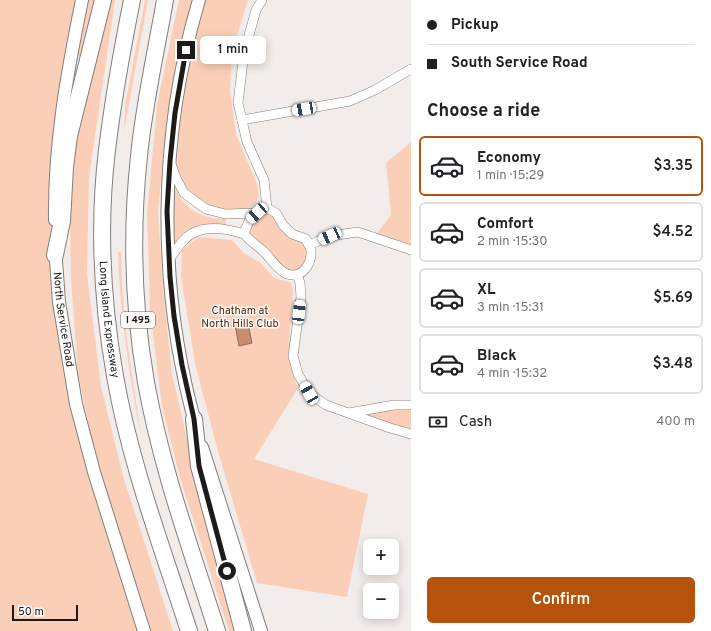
<!DOCTYPE html>
<html lang="en">
<head>
<meta charset="utf-8">
<style>
	:root { --surface:#fff; --page:#f2f2f2; --text:#202124; --muted:#757577; --line:#e0e0e0; --accent:#b45309 }
	body { margin:0; font-family:Overpass,sans-serif; background:var(--page); color:var(--text); height:100vh; display:flex; flex-direction:column; font-size:15px; white-space:nowrap }
	* { box-sizing:border-box; margin:0 }
	p { font-size:13px; color:var(--muted) }
	.icon { flex:none; width:22px; height:22px; fill:none; stroke:currentColor; stroke-width:2; stroke-linecap:round; stroke-linejoin:round }
	.map { position:relative; flex:1; overflow:hidden }
	.sheet { display:flex; flex-direction:column; background:var(--surface); width:300px }
	.sheet>* { flex:none }
	.banner { display:grid; align-content:center; height:88px; padding:0 16px; background:var(--surface) }
	.fabs { position:absolute; left:363px; top:539px; display:grid; gap:8px }
	.fabs a { display:grid; place-items:center; width:36px; height:36px; border-radius:6px; background:var(--surface); box-shadow:0 2px 10px #0003; font-size:20px }
	.scale { position:absolute; left:12px; bottom:10px; width:66px; box-sizing:border-box; padding-left:4px; border:2px solid #1d1b1a; border-top:0; font-size:11px; line-height:14px; white-space:nowrap; color:#1d1b1a; -webkit-text-stroke:3px #fffbf9; paint-order:stroke }
	.end { position:absolute; width:18px; height:18px; margin:-9px; border:5px solid #1d1b1a; background:#fff; box-shadow:0 0 0 2px #fff }
	.from { border-radius:50% }
	.bubble { position:absolute; height:28px; border-radius:6px; background:var(--surface); box-shadow:0 2px 10px #0003; font-size:13px; font-weight:600; line-height:28px; text-align:center }
	.car { position:absolute; width:12px; height:24px; margin:-12px -6px; border-radius:5px; box-shadow:0 0 3px 1px #0007; background:linear-gradient(#fff 24%,#345 0 40%,#fff 0 76%,#345 0 86%,#fff 0) }
	.banner b { display:flex; align-items:center; gap:14px; height:38px; font-size:15px }
	.banner b+b { border-top:1px solid var(--line) }
	.banner i { width:10px; height:10px; background:var(--text) }
	ul { padding:0; list-style:none }
	li { display:flex; align-items:center; gap:12px; height:60px; margin:0 8px 6px; padding:0 8px; border:2px solid var(--line); border-radius:6px }
	li div { flex:1 }
	li b { display:block; font-size:15px }
	li em { font-style:normal; font-weight:600 }
	li.selected { border-color:var(--accent) }
	li>.icon { width:36px; height:36px; stroke-width:1.5 }
	h2 { padding:0 16px; font-size:18px; line-height:48px }
	.pay { display:flex; align-items:center; gap:10px; height:44px; padding:0 16px; font-size:15px }
	.pay p { margin-inline-start:auto }
	.button { display:flex; gap:8px; margin-top:auto; padding:8px 16px }
	.button a { flex:1; height:46px; border-radius:6px; background:var(--accent); color:#fff; font-size:16px; font-weight:600; line-height:46px; text-align:center }
	main { display:flex; flex:1; min-height:0 }
	.map>svg:first-child { display:block }
	.green { fill:#fbcfb7 }
	.water { fill:#c78e6e; stroke:#946c55 }
	.lines { fill:none; stroke-linecap:round; stroke-linejoin:round }
	.street-casing { stroke:#827e7b; stroke-width:10 }
	.secondary-casing { stroke:#827e7b; stroke-width:14 }
	.highway-casing { stroke:#827e7b; stroke-width:18 }
	.street { stroke:#fff; stroke-width:9 }
	.secondary { stroke:#fff; stroke-width:12 }
	.highway { stroke:#fff; stroke-width:16 }
	.route { stroke:#1d1b1a; stroke-width:5 }
	.labels { text-anchor:middle; dominant-baseline:central; stroke-width:3; stroke-linejoin:round; paint-order:stroke }
	.shield { fill:#fffbf9; stroke:#615e5d; stroke-width:1 }
	.shield-label { font-size:10px; font-weight:bold; fill:#1d1b1a }
	.park-label { font-size:11px; fill:#4e2810; stroke:#fffbf9 }
	.street-label { font-size:11px; fill:#1d1b1a; stroke:#fffbf9 }
</style>
</head>
<body>
<main>
<div class="map">
<svg width="411" height="631" viewBox="0 0 411 631">
	<rect width="100%" height="100%" fill="#f2edeb"/>
	<g class="green">
		<polygon points="0,0 82,0 55,217 72,384 144,631 0,631"/>
		<polygon points="89,0 96,0 81,57 78,55"/>
		<polygon points="107,0 115,0 89,177 87,275 101,386 123,476 173,631 150,631 97,464 78,374 71,279 69,171"/>
		<polygon points="145,0 148,0 124,132 125,105"/>
		<polygon points="179,0 192,0 175,66 164,144 158,213 163,289 172,374 190,452 238,631 229,631 180,478 162,406 150,310 147,214 157,105"/>
		<polygon points="205,0 248,0 232,52 230,91 236,134 257,184 259,197 254,205 244,210 226,211 201,203 182,185 177,171 180,124 191,52"/>
		<polygon points="411,142 411,250 374,237 391,215 386,163"/>
		<path d="M172,181C182,207 198,219 226,219V225C198,225 185,223 171,250Z"/>
		<polygon points="267,208 283,225 306,239 311,249 306,270 287,274 250,242 248,222"/>
		<path d="M198,237L232,240L244,253L261,263L274,278L290,282L293,289C292,321 284,357 298,388L254,459L368,494L347,597L257,583L217,448L195,363L181,276L182,250Z"/>
		<path d="M118,252H121L122,286L127,341L141,435C129,375 120,314 118,252Z"/>
		<polygon points="411,405 411,434 348,413"/>
	</g>
	<polygon class="water" points="248,323 252,343 239,346 235,325"/>
	<g class="lines">
		<g class="street-casing">
			<g id="street">
				<polyline points="262,0 256,10 244,53 238,103 247,142 264,180 267,208"/>
				<polyline points="242,120 350,101 375,90 411,69"/>
				<polyline points="171,164 176,178 184,193 206,209 225,214 257,213"/>
				<path d="M267,208L276,213L283,225L292,234L306,239C307,242 310,247 311,250C312,264 302,279 287,274C277,270 270,257 262,250C255,244 251,242 244,234C249,218 252,215 267,208Z"/>
				<polyline points="309,245 330,236 358,232 411,250"/>
				<path d="M169,260C174,253 178,246 184,240C199,224 225,228 244,234"/>
				<polyline points="297,275 300,283 301,297 293,356 298,374 309,393 326,405 390,428 411,434"/>
				<polyline points="349,413 394,405 411,405"/>
			</g>
		</g>
		<g class="secondary-casing">
			<g id="secondary">
				<path d="M55,220C54,145 67,73 82,0"/>
				<path id="s1" d="M55,246L59,302L76,404L94,472L144,631"/>
				<path d="M196,426C157,288 158,137 199,0"/>
				<polyline points="202,447 261,631"/>
			</g>
		</g>
		<g class="highway-casing">
			<g id="highway">
				<path id="s2" d="M132,0C122,50 113,100 107,150C98,225 102,302 115,376C130,463 162,547 189,631"/>
				<path d="M165,0C156,52 144,104 139,156C131,231 133,308 146,382C161,467 191,549 217,631"/>
				<polyline points="55,255 62,221 65,167 69,136 103,0"/>
				<polyline points="194,419 199,466 243,631"/>
			</g>
		</g>
		<use href="#street" class="street"/>
		<use href="#secondary" class="secondary"/>
		<use href="#highway" class="highway"/>
	</g>
	<g class="lines">
		<polyline class="route" points="186,50 175,113 170,161 167,211 170,277 174,316 182,365 194,419 199,466 227,571"/>
	</g>
	<g class="labels">
		<rect class="shield" x="121" y="312" width="34" height="16" rx="3"/>
		<g class="shield-label">
			<text x="138" y="320">I 495</text>
		</g>
		<g class="park-label">
			<text x="240" y="311">Chatham at<tspan x="240" dy="13">North Hills Club</tspan></text>
		</g>
		<g class="street-label">
			<text stroke="none"><textPath href="#s1" startOffset="74">North Service Road</textPath></text>
			<text stroke="none"><textPath href="#s2" startOffset="322">Long Island Expressway</textPath></text>
		</g>
	</g>
</svg>
<div class="fabs">
<a>+</a>
<a>−</a>
</div>
<div class="scale">50 m</div>
<i class="end from" style="left:227px;top:571px"></i>
<i class="end" style="left:186px;top:50px"></i>
<div class="bubble" style="left:200px;top:36px;width:66px">1 min</div>
<i class="car" style="left:304px;top:109px;rotate:260deg"></i>
<i class="car" style="left:257px;top:213px;rotate:228deg"></i>
<i class="car" style="left:330px;top:236px;rotate:246deg"></i>
<i class="car" style="left:299px;top:312px;rotate:7deg"></i>
<i class="car" style="left:309px;top:393px;rotate:330deg"></i>
</div>
<section class="sheet">
<div class="banner">
<b><i class="from"></i>Pickup</b>
<b><i></i>South Service Road</b>
</div>
<h2>Choose a ride</h2>
<ul>
<li class="selected"><svg class="icon" aria-label="car" viewBox="0 0 24 24"><path d="M5 17H2v-5l4-1 3-4h7l3 4 3 1v5h-3M9 17h6M6 11h13"/><circle cx="7" cy="17" r="2"/><circle cx="17" cy="17" r="2"/></svg><div><b>Economy</b><p>1 min · 15:29</p></div><em>$3.35</em></li>
<li><svg class="icon" aria-label="car" viewBox="0 0 24 24"><path d="M5 17H2v-5l4-1 3-4h7l3 4 3 1v5h-3M9 17h6M6 11h13"/><circle cx="7" cy="17" r="2"/><circle cx="17" cy="17" r="2"/></svg><div><b>Comfort</b><p>2 min · 15:30</p></div><em>$4.52</em></li>
<li><svg class="icon" aria-label="car" viewBox="0 0 24 24"><path d="M5 17H2v-5l4-1 3-4h7l3 4 3 1v5h-3M9 17h6M6 11h13"/><circle cx="7" cy="17" r="2"/><circle cx="17" cy="17" r="2"/></svg><div><b>XL</b><p>3 min · 15:31</p></div><em>$5.69</em></li>
<li><svg class="icon" aria-label="car" viewBox="0 0 24 24"><path d="M5 17H2v-5l4-1 3-4h7l3 4 3 1v5h-3M9 17h6M6 11h13"/><circle cx="7" cy="17" r="2"/><circle cx="17" cy="17" r="2"/></svg><div><b>Black</b><p>4 min · 15:32</p></div><em>$3.48</em></li>
</ul>
<div class="pay"><svg class="icon" aria-label="cash" viewBox="0 0 24 24"><path d="M3 7h18v10H3z"/><circle cx="12" cy="12" r="2"/></svg>Cash<p>400 m</p></div>
<div class="button"><a>Confirm</a></div>
</section>
</main>
</body>
</html>
